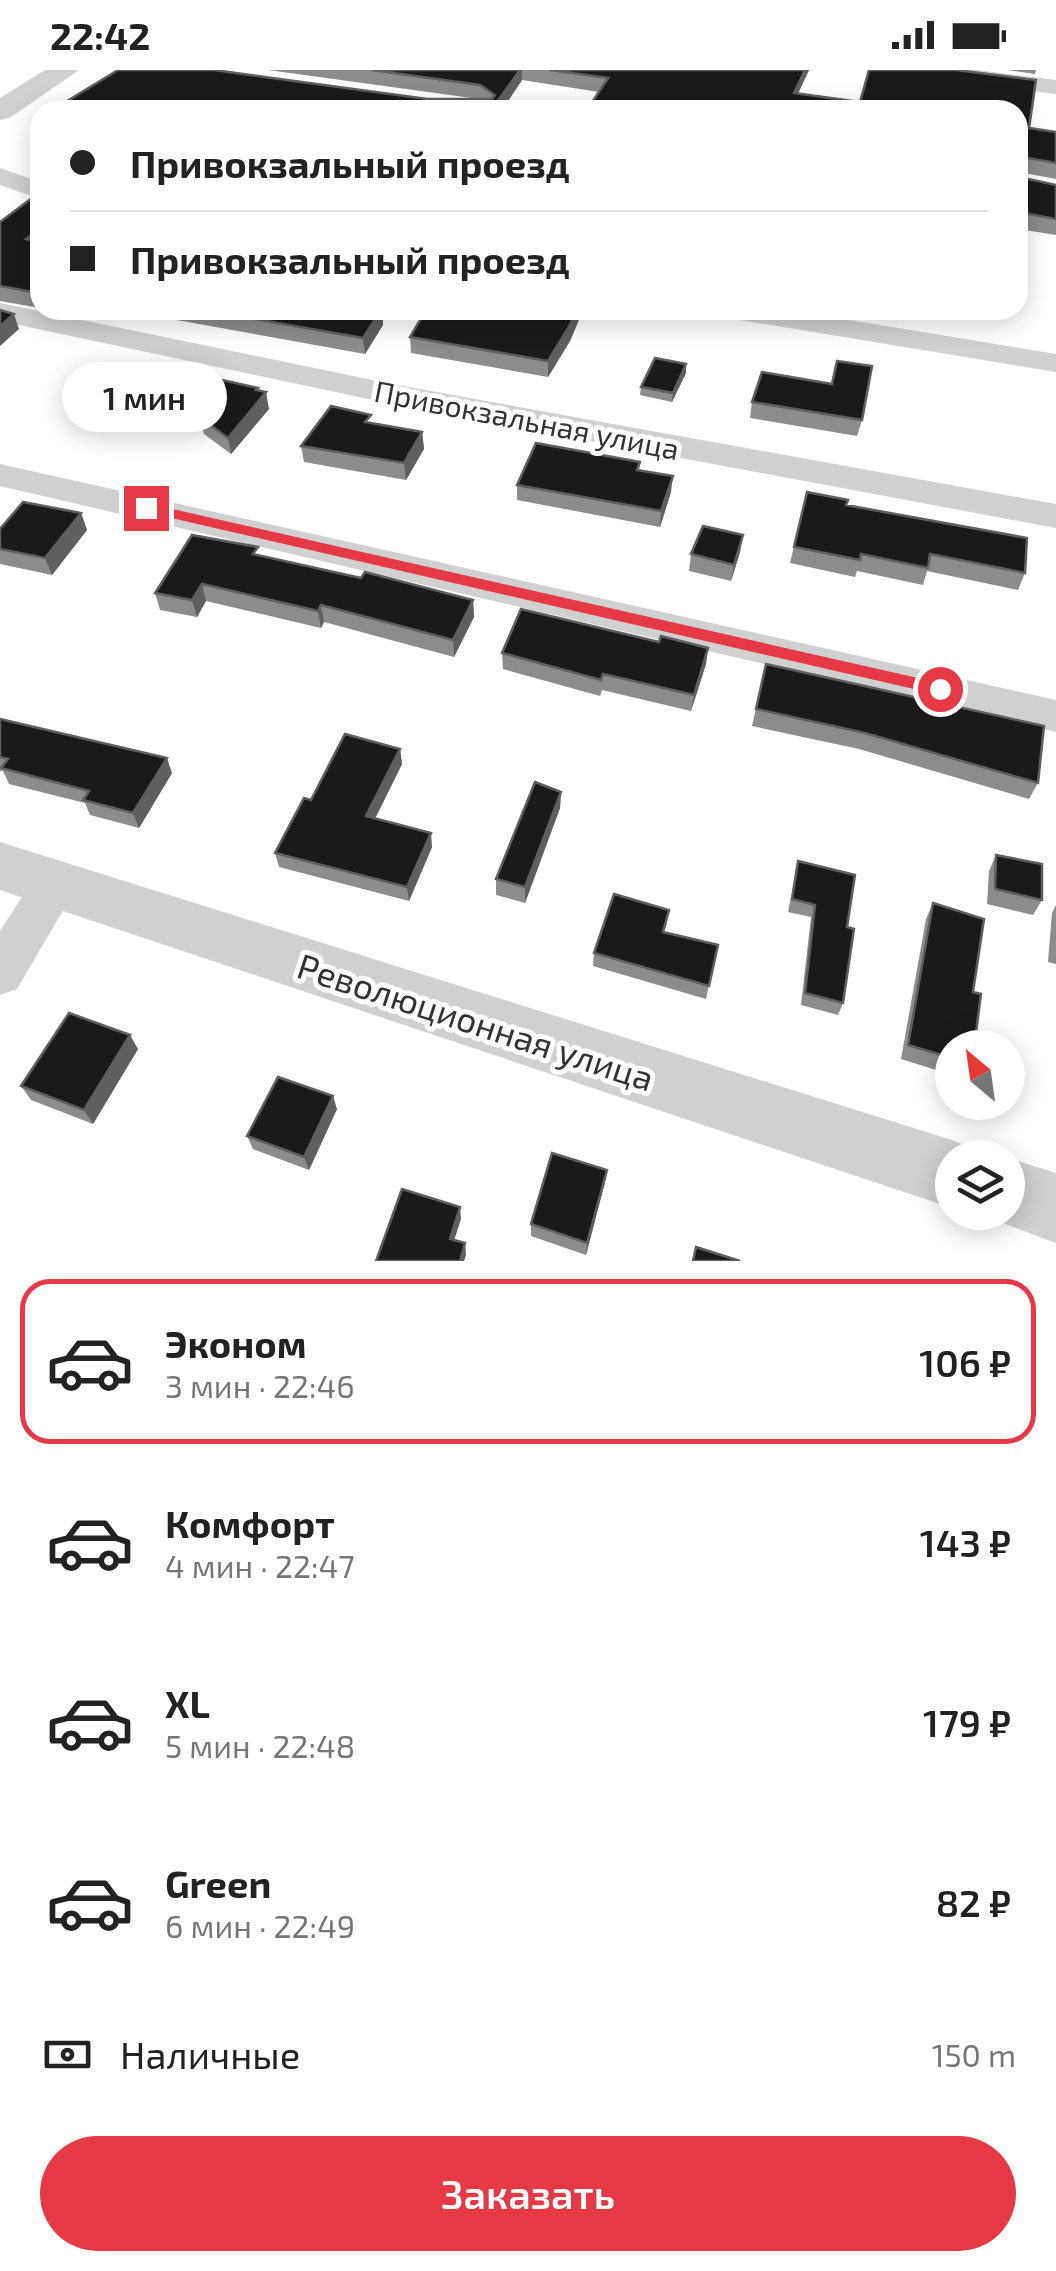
<!DOCTYPE html>
<html lang="ru">
<head>
<meta charset="utf-8">
<style>
	:root { --surface:#fff; --page:#f6f6f6; --text:#222; --muted:#767676; --line:#e0e0e0; --accent:#e63946 }
	body { margin:0; font-family:"Exo 2",sans-serif; background:var(--page); color:var(--text); height:100vh; display:flex; flex-direction:column; font-size:38px; white-space:nowrap }
	* { box-sizing:border-box; margin:0 }
	p { font-size:32px; color:var(--muted) }
	.icon { flex:none; width:55px; height:55px; fill:none; stroke:currentColor; stroke-width:2; stroke-linecap:round; stroke-linejoin:round }
	.map { position:relative; height:1191px; overflow:hidden }
	.details { display:flex; flex-direction:column; background:var(--surface); flex:1 }
	.details>* { flex:none }
	.hud { position:absolute; left:30px; top:30px; width:998px; height:220px; border-radius:30px; box-shadow:0 5px 25px #0003; display:grid; align-content:center; height:220px; padding:0 40px; background:var(--surface) }
	.needle { width:65px; rotate:331deg }
	.buttons { position:absolute; left:935px; top:960px; display:grid; gap:20px }
	.buttons a { display:grid; place-items:center; width:90px; height:90px; border-radius:50%; background:var(--surface); box-shadow:0 5px 25px #0003; font-size:50px }
	.end { position:absolute; width:45px; height:45px; margin:-22px; border:12px solid #e63946; background:#fff; box-shadow:0 0 0 5px #fff }
	.from { border-radius:50% }
	.bubble { position:absolute; height:70px; border-radius:35px; background:var(--surface); box-shadow:0 5px 25px #0003; font-size:32px; font-weight:600; line-height:70px; text-align:center }
	.hud b { display:flex; align-items:center; gap:35px; height:95px; font-size:38px }
	.hud b+b { border-top:2px solid var(--line) }
	.hud i { width:25px; height:25px; background:var(--text) }
	ul { padding:18px 0 0; list-style:none }
	li { display:flex; align-items:center; gap:30px; height:165px; margin:0 20px 15px; padding:0 20px; border:5px solid transparent; border-radius:30px }
	li div { flex:1 }
	li b { display:block; font-size:38px }
	li em { font-style:normal; font-weight:600 }
	li.active { border-color:var(--accent) }
	li>.icon { width:90px; height:90px; stroke-width:1.5 }
	.pay { display:flex; align-items:center; gap:25px; height:110px; padding:0 40px; font-size:38px }
	.pay p { margin-inline-start:auto }
	.cta { display:flex; gap:20px; margin-top:auto; padding:20px 40px }
	.cta a { flex:1; height:115px; border-radius:60px; background:var(--accent); color:#fff; font-size:40px; font-weight:600; line-height:115px; text-align:center }
	.status { display:flex; justify-content:space-between; align-items:center; height:70px; padding:0 50px; background:var(--surface); direction:ltr }
	.status svg { height:28px; fill:currentColor }
	.map>svg:first-child { display:block }
	.lines { fill:none; stroke-linecap:round; stroke-linejoin:round }
	.minor { fill:#d0d0d0; fill-rule:evenodd }
	.tertiary { fill:#d0d0d0; fill-rule:evenodd }
	.wall { fill:#8c8c8c }
	.shaded-wall { fill:#5f5f5f }
	.building { fill:#1a1a1a; stroke:#5f5f5f; stroke-width:2.5 }
	.route { fill:#e63946 }
	.labels { text-anchor:middle; dominant-baseline:central; stroke-width:10; stroke-linejoin:round; paint-order:stroke }
	.street-label { font-size:30px; fill:#333; stroke:#fff }
	.near-street-label { font-size:35px; fill:#333; stroke:#fff }
</style>
</head>
<body>
<div class="status"><b>22:42</b><svg viewBox="0 0 49 12"><path d="M0 12V9h3v3zM5 12V6h3v6zM10 12V3h3v9zM15 12V0h3v12zM26 1h20v11H26zM47 4h2v5h-2z"/></svg></div>
<div class="map">
<svg width="1056" height="1191" viewBox="0 0 1056 1191">
	<rect width="100%" height="100%" fill="#fff"/>
	<g class="lines">
		<g class="minor">
			<polygon points="913,0 978,0 1056,10 1056,24 924,7"/>
			<polygon points="0,98 40,112 40,129 0,115"/>
			<polygon points="0,233 392,314 1056,434 1056,458 392,334 0,251"/>
			<polygon points="719,240 789,240 1056,284 1056,302 734,249 723,246"/>
			<polygon points="0,394 1056,630 1056,662 0,416"/>
			<polygon points="55,795 71,801 78,815 17,919 0,925 0,861 39,801"/>
		</g>
		<g class="tertiary">
			<polygon points="45,0 79,0 11,47 0,50 0,28"/>
			<polygon points="0,772 952,1070 976,1080 979,1088 952,1088 952,1138 0,820"/>
			<polygon points="1008,1088 1056,1103 1056,1173 984,1146 982,1142 1008,1142"/>
		</g>
	</g>
	<g class="wall">
		<polygon points="118,0 214,0 427,29 479,29 268,0 809,0 798,24 860,32 869,0 956,0 1036,10 1029,58 1056,62 1056,109 1019,102 1019,107 1056,115 1056,165 1018,159 1018,40 587,40 599,22 522,10 502,40 66,40 64,33"/>
		<polygon points="1007,0 1036,0 1035,4"/>
		<polygon points="40,122 40,238 0,231 0,152"/>
		<polygon points="169,240 382,240 383,255 365,284 171,249"/>
		<polygon points="426,240 583,240 570,271 548,307 411,283 410,267"/>
		<polygon points="686,303 672,332 640,325 641,317"/>
		<polygon points="258,318 269,339 231,384 204,364 201,352 135,337 130,321"/>
		<polygon points="752,332 862,350 857,366 750,348"/>
		<polygon points="371,353 422,362 424,379 406,410 304,392 301,376"/>
		<polygon points="640,392 639,401 671,422 660,457 517,430 517,415"/>
		<polygon points="807,422 846,435 1025,503 1018,520 927,501 923,515 857,501 855,507 790,493"/>
		<polygon points="81,443 87,460 52,505 0,494 0,459"/>
		<polygon points="743,465 740,482 731,511 689,501 691,484"/>
		<polygon points="259,485 361,508 473,530 474,547 454,587 324,552 321,558 206,531 197,547 160,540 155,523"/>
		<polygon points="659,572 708,578 706,594 691,641 602,620 600,626 503,599 502,583"/>
		<polygon points="766,594 1038,713 1029,729 859,679 752,656"/>
		<polygon points="0,649 172,703 139,758 90,745 85,733 9,714 3,701 0,701"/>
		<polygon points="400,679 402,694 375,748 432,777 409,831 279,797 275,783 311,730"/>
		<polygon points="561,722 560,738 525,833 496,825 496,809"/>
		<polygon points="996,785 1042,830 1033,845 987,834 989,801"/>
		<polygon points="798,791 847,857 843,933 838,945 801,935 811,847 788,842"/>
		<polygon points="933,833 973,922 952,978 952,1005 901,989 926,849"/>
		<polygon points="1056,835 1056,894 1048,892 1052,843"/>
		<polygon points="667,853 664,862 718,875 706,929 593,896 594,883"/>
		<polygon points="138,979 93,1054 31,1030 21,1016"/>
		<polygon points="337,1039 309,1100 253,1079 247,1066"/>
		<polygon points="607,1100 605,1112 586,1185 531,1166 531,1154"/>
	</g>
	<g class="shaded-wall">
		<polygon points="520,0 522,0 522,10 502,40 491,40"/>
		<polygon points="805,0 809,0 791,38 794,23"/>
		<polygon points="40,158 40,176 26,169"/>
		<polygon points="382,240 383,255 365,284 363,268"/>
		<polygon points="577,240 583,240 570,271 548,307 548,291"/>
		<polygon points="14,244 19,259 0,276 0,256"/>
		<polygon points="686,294 686,303 672,332 673,323"/>
		<polygon points="258,318 260,329 266,322 269,339 231,384 228,368"/>
		<polygon points="422,362 424,379 406,410 404,393"/>
		<polygon points="673,406 671,422 660,457 661,441"/>
		<polygon points="81,443 87,460 52,505 45,488"/>
		<polygon points="743,465 740,482 731,511 734,495"/>
		<polygon points="202,514 206,531 197,547 192,530"/>
		<polygon points="473,530 474,547 454,587 453,570"/>
		<polygon points="321,535 324,552 321,558 318,541"/>
		<polygon points="708,578 706,594 691,641 694,625"/>
		<polygon points="400,679 402,694 369,761 366,746"/>
		<polygon points="167,688 172,703 139,758 133,743"/>
		<polygon points="561,722 560,738 525,833 525,817"/>
		<polygon points="431,763 432,777 409,831 407,817"/>
		<polygon points="130,965 138,979 93,1054 84,1040"/>
		<polygon points="333,1026 337,1039 309,1100 304,1087"/>
		<polygon points="607,1100 605,1112 586,1185 587,1173"/>
		<polygon points="460,1137 461,1149 451,1180 450,1169"/>
		<polygon points="465,1173 466,1185 464,1191 460,1191"/>
	</g>
	<g class="building">
		<polygon points="118,0 214,0 427,29 492,29 495,25 480,15 372,0 520,0 491,40 94,40 64,33"/>
		<polygon points="550,0 805,0 794,23 860,32 869,0 956,0 1036,10 1029,58 1056,62 1056,93 1023,87 1019,91 1019,107 1056,115 1056,149 1018,142 1018,40 587,40 608,8"/>
		<polygon points="40,122 40,158 26,169 40,172 40,221 38,223 0,216 0,152"/>
		<polygon points="0,240 14,244 0,256"/>
		<polygon points="205,240 381,240 363,268"/>
		<polygon points="426,240 577,240 570,255 548,291 410,267"/>
		<polygon points="655,288 686,294 673,323 641,317"/>
		<polygon points="837,291 872,296 862,350 752,332 762,302 832,314"/>
		<polygon points="154,295 258,318 256,320 266,322 228,368 200,347 208,338 130,321"/>
		<polygon points="331,336 371,345 365,352 422,362 404,393 301,376"/>
		<polygon points="536,373 640,392 637,400 673,406 661,441 517,415"/>
		<polygon points="807,422 848,430 846,435 1027,468 1025,503 930,484 928,498 861,484 860,490 794,477"/>
		<polygon points="23,432 81,443 45,488 0,479 0,459"/>
		<polygon points="703,456 743,465 734,495 691,484"/>
		<polygon points="192,465 258,477 253,484 361,508 365,502 473,530 453,570 321,535 318,541 202,514 192,530 155,523"/>
		<polygon points="521,539 659,572 661,566 708,578 694,625 603,604 601,610 502,583"/>
		<polygon points="766,594 1044,656 1038,713 865,663 756,639"/>
		<polygon points="0,649 167,688 133,743 83,730 89,721 1,698 8,689 0,687"/>
		<polygon points="345,664 400,679 366,746 431,763 407,817 275,783 304,728 311,730"/>
		<polygon points="535,712 561,722 525,817 496,809"/>
		<polygon points="996,785 1042,794 1042,830 995,819"/>
		<polygon points="798,791 855,805 847,857 854,859 843,933 805,923 815,835 792,829"/>
		<polygon points="614,824 669,840 663,862 718,875 709,916 594,883"/>
		<polygon points="933,833 984,849 973,922 981,924 974,978 952,978 952,988 908,975"/>
		<polygon points="69,943 130,965 84,1040 21,1016"/>
		<polygon points="278,1007 333,1026 304,1087 247,1066"/>
		<polygon points="552,1083 607,1100 587,1173 531,1154"/>
		<polygon points="402,1119 460,1137 450,1169 465,1173 460,1191 376,1191"/>
		<polygon points="696,1177 740,1191 693,1191"/>
	</g>
	<polygon class="route" points="146,433 940,613 949,619 940,625 141,441 141,435"/>
	<g class="labels">
		<g class="street-label">
			<text transform="translate(527 349) rotate(11)">Привокзальная улица</text>
		</g>
		<g class="near-street-label">
			<text transform="translate(476 951) rotate(18)">Революционная улица</text>
		</g>
	</g>
</svg>
<div class="buttons">
<a><svg class="needle" viewBox="-14 -14 28 28"><path d="M0-13l5 13h-10z" fill="#e53935"/><path d="M0 13l5-13h-10z" fill="#767676"/></svg></a>
<a><svg class="icon" aria-label="layers" viewBox="0 0 24 24"><path d="M12 4l9 5-9 5-9-5zM3 14l9 5 9-5"/></svg></a>
</div>
<i class="end from" style="left:940px;top:619px"></i>
<i class="end" style="left:146px;top:438px"></i>
<div class="bubble" style="left:62px;top:292px;width:165px">1 мин</div>
<div class="hud">
<b><i class="from"></i>Привокзальный проезд</b>
<b><i></i>Привокзальный проезд</b>
</div>
</div>
<section class="details">
<ul>
<li class="active"><svg class="icon" aria-label="car" viewBox="0 0 24 24"><path d="M5 17H2v-5l4-1 3-4h7l3 4 3 1v5h-3M9 17h6M6 11h13"/><circle cx="7" cy="17" r="2"/><circle cx="17" cy="17" r="2"/></svg><div><b>Эконом</b><p>3 мин · 22:46</p></div><em>106 ₽</em></li>
<li><svg class="icon" aria-label="car" viewBox="0 0 24 24"><path d="M5 17H2v-5l4-1 3-4h7l3 4 3 1v5h-3M9 17h6M6 11h13"/><circle cx="7" cy="17" r="2"/><circle cx="17" cy="17" r="2"/></svg><div><b>Комфорт</b><p>4 мин · 22:47</p></div><em>143 ₽</em></li>
<li><svg class="icon" aria-label="car" viewBox="0 0 24 24"><path d="M5 17H2v-5l4-1 3-4h7l3 4 3 1v5h-3M9 17h6M6 11h13"/><circle cx="7" cy="17" r="2"/><circle cx="17" cy="17" r="2"/></svg><div><b>XL</b><p>5 мин · 22:48</p></div><em>179 ₽</em></li>
<li><svg class="icon" aria-label="car" viewBox="0 0 24 24"><path d="M5 17H2v-5l4-1 3-4h7l3 4 3 1v5h-3M9 17h6M6 11h13"/><circle cx="7" cy="17" r="2"/><circle cx="17" cy="17" r="2"/></svg><div><b>Green</b><p>6 мин · 22:49</p></div><em>82 ₽</em></li>
</ul>
<div class="pay"><svg class="icon" aria-label="cash" viewBox="0 0 24 24"><path d="M3 7h18v10H3z"/><circle cx="12" cy="12" r="2"/></svg>Наличные<p>150 m</p></div>
<div class="cta"><a>Заказать</a></div>
</section>
</body>
</html>
